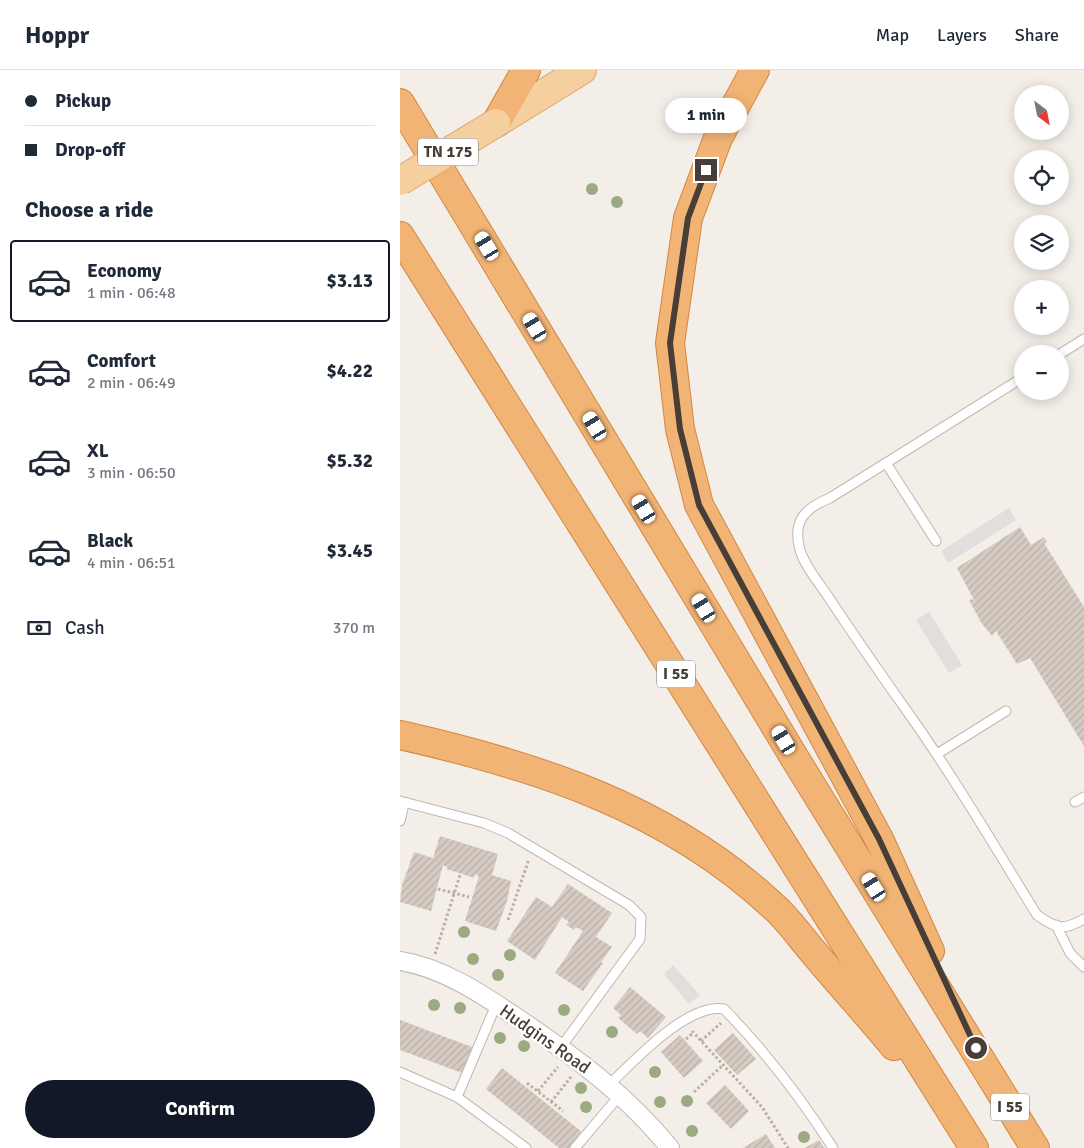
<!DOCTYPE html>
<html lang="en">
<head>
<meta charset="utf-8">
<style>
	:root { --surface:#fff; --page:#f6f6f7; --text:#1f2937; --muted:#747a83; --line:#e0e1e3; --accent:#111827 }
	body { margin:0; font-family:Signika,sans-serif; background:var(--page); color:var(--text); height:100vh; display:flex; flex-direction:column; font-size:19px; white-space:nowrap }
	* { box-sizing:border-box; margin:0 }
	p { font-size:16px; color:var(--muted) }
	.icon { flex:none; width:28px; height:28px; fill:none; stroke:currentColor; stroke-width:2; stroke-linecap:round; stroke-linejoin:round }
	.map { position:relative; flex:1; overflow:hidden }
	.details { display:flex; flex-direction:column; background:var(--surface); width:400px }
	.details>* { flex:none }
	.guide { display:grid; align-content:center; height:110px; padding:0 25px; background:var(--surface) }
	.needle { width:32px; rotate:148deg }
	.buttons { position:absolute; left:614px; top:15px; display:grid; gap:10px }
	.buttons a { display:grid; place-items:center; width:55px; height:55px; border-radius:50%; background:var(--surface); box-shadow:0 2px 12px #0003; font-size:25px }
	.end { position:absolute; width:22px; height:22px; margin:-11px; border:6px solid #463e37; background:#fff; box-shadow:0 0 0 2px #fff }
	.from { border-radius:50% }
	.bubble { position:absolute; height:35px; border-radius:18px; background:var(--surface); box-shadow:0 2px 12px #0003; font-size:16px; font-weight:700; line-height:35px; text-align:center }
	.car { position:absolute; width:15px; height:30px; margin:-15px -8px; border-radius:6px; box-shadow:0 0 4px 1px #0007; background:linear-gradient(#fff 24%,#345 0 40%,#fff 0 76%,#345 0 86%,#fff 0) }
	.guide b { display:flex; align-items:center; gap:18px; height:48px; font-size:19px }
	.guide b+b { border-top:1px solid var(--line) }
	.guide i { width:12px; height:12px; background:var(--text) }
	ul { padding:0; list-style:none }
	li { display:flex; align-items:center; gap:15px; height:82px; margin:0 10px 8px; padding:0 15px; border:2px solid transparent; border-radius:5px }
	li div { flex:1 }
	li b { display:block; font-size:19px }
	li em { font-style:normal; font-weight:700 }
	li.selected { border-color:var(--accent) }
	li>.icon { width:45px; height:45px; stroke-width:1.5 }
	h2 { padding:0 25px; font-size:22px; line-height:60px }
	.pay { display:flex; align-items:center; gap:12px; height:55px; padding:0 25px; font-size:19px }
	.pay p { margin-inline-start:auto }
	.button { display:flex; gap:10px; margin-top:auto; padding:10px 25px }
	.button a { flex:1; height:58px; border-radius:30px; background:var(--accent); color:#fff; font-size:20px; font-weight:700; line-height:58px; text-align:center }
	header { display:flex; align-items:center; gap:30px; box-sizing:border-box; height:70px; padding:0 25px; background:var(--surface); border-bottom:1px solid var(--line) }
	header strong { font-size:24px }
	nav { display:flex; gap:28px; margin-inline-start:auto; font-size:18px }
	main { display:flex; flex:1; min-height:0 }
	.map>svg:first-child { display:block }
	.parking { fill:#e1dfdd }
	.building { fill:url(#building-hatch) }
	.lines { fill:none; stroke-linecap:round; stroke-linejoin:round }
	.service-casing { stroke:#c0b7af; stroke-width:11 }
	.minor-casing { stroke:#c0b7af; stroke-width:20 }
	.primary-casing { stroke:#daa96f; stroke-width:30 }
	.motorway-casing { stroke:#d18744; stroke-width:30 }
	.path { stroke:#beae9e; stroke-width:3; stroke-dasharray:2.5 2.5; stroke-linecap:butt }
	.service { stroke:#fff; stroke-width:9 }
	.minor { stroke:#fff; stroke-width:18 }
	.primary { stroke:#f6cf9e; stroke-width:28 }
	.motorway { stroke:#f2b474; stroke-width:28 }
	.primary-bridge-casing { stroke:#daa96f; stroke-width:30; stroke-linecap:butt }
	.primary-bridge { stroke:#f6cf9e; stroke-width:28 }
	.tree { fill:#9caa82 }
	.route { stroke:#463e37; stroke-width:6 }
	.labels { text-anchor:middle; dominant-baseline:central; stroke-width:5; stroke-linejoin:round; paint-order:stroke }
	.shield { fill:#fff; stroke:#7e7873; stroke-width:1 }
	.shield-label { font-size:16px; font-weight:bold; fill:#463e37 }
	.street-label { font-size:18px; fill:#463e37; stroke:#fff }
</style>
</head>
<body>
<header>
<strong>Hoppr</strong>
<nav><a>Map</a><a>Layers</a><a>Share</a></nav>
</header>
<main>
<section class="details">
<div class="guide">
<b><i class="from"></i>Pickup</b>
<b><i></i>Drop-off</b>
</div>
<h2>Choose a ride</h2>
<ul>
<li class="selected"><svg class="icon" aria-label="car" viewBox="0 0 24 24"><path d="M5 17H2v-5l4-1 3-4h7l3 4 3 1v5h-3M9 17h6M6 11h13"/><circle cx="7" cy="17" r="2"/><circle cx="17" cy="17" r="2"/></svg><div><b>Economy</b><p>1 min · 06:48</p></div><em>$3.13</em></li>
<li><svg class="icon" aria-label="car" viewBox="0 0 24 24"><path d="M5 17H2v-5l4-1 3-4h7l3 4 3 1v5h-3M9 17h6M6 11h13"/><circle cx="7" cy="17" r="2"/><circle cx="17" cy="17" r="2"/></svg><div><b>Comfort</b><p>2 min · 06:49</p></div><em>$4.22</em></li>
<li><svg class="icon" aria-label="car" viewBox="0 0 24 24"><path d="M5 17H2v-5l4-1 3-4h7l3 4 3 1v5h-3M9 17h6M6 11h13"/><circle cx="7" cy="17" r="2"/><circle cx="17" cy="17" r="2"/></svg><div><b>XL</b><p>3 min · 06:50</p></div><em>$5.32</em></li>
<li><svg class="icon" aria-label="car" viewBox="0 0 24 24"><path d="M5 17H2v-5l4-1 3-4h7l3 4 3 1v5h-3M9 17h6M6 11h13"/><circle cx="7" cy="17" r="2"/><circle cx="17" cy="17" r="2"/></svg><div><b>Black</b><p>4 min · 06:51</p></div><em>$3.45</em></li>
</ul>
<div class="pay"><svg class="icon" aria-label="cash" viewBox="0 0 24 24"><path d="M3 7h18v10H3z"/><circle cx="12" cy="12" r="2"/></svg>Cash<p>370 m</p></div>
<div class="button"><a>Confirm</a></div>
</section>
<div class="map">
<svg width="684" height="1078" viewBox="0 0 684 1078">
	<defs>
		<pattern id="building-hatch" width="6" height="6" patternUnits="userSpaceOnUse" patternTransform="scale(1.25)"><rect width="6" height="6" fill="#d6cbc2"/><path d="M-1 1l2-2M0 6l6-6M5 7l2-2" fill="none" stroke="#b9afa7"/></pattern>
	</defs>
	<rect width="100%" height="100%" fill="#f3eee8"/>
	<g class="parking">
		<polygon points="609,438 616,450 548,493 541,481"/>
		<polygon points="529,542 562,595 549,603 516,550"/>
		<polygon points="273,895 300,925 289,934 264,904"/>
	</g>
	<g class="building">
		<polygon points="620,457 631,475 644,467 647,472 644,473 684,537 684,676 630,588 617,594 596,561 592,566 582,554 569,530 572,529 575,532 557,498"/>
		<polygon points="40,766 98,784 92,805 111,811 107,831 96,861 65,851 79,806 75,804 74,808 47,799 47,797 43,795 31,841 0,832 2,815 14,782 33,788"/>
		<polygon points="168,814 212,843 196,867 212,877 201,892 203,893 183,921 155,903 183,861 176,857 174,860 166,855 169,852 162,847 135,890 107,871 136,827 152,837"/>
		<polygon points="230,917 266,947 248,968 240,961 237,964 218,948 221,945 213,938"/>
		<polygon points="0,950 72,977 62,1003 0,980"/>
		<polygon points="333,963 356,989 337,1005 314,980"/>
		<polygon points="280,965 303,991 284,1008 261,982"/>
		<polygon points="102,998 182,1062 169,1078 159,1078 86,1019"/>
		<polygon points="325,1015 349,1041 331,1059 306,1033"/>
		<polygon points="366,1064 375,1078 343,1078"/>
		<polygon points="419,1070 424,1078 405,1078"/>
	</g>
	<g class="lines">
		<g class="service-casing">
			<g id="service">
				<polyline points="660,284 684,269"/>
				<path d="M622,308L430,428C405,438 392,451 400,480C405,497 420,514 429,528C455,567 482,606 509,644C555,709 595,777 637,845C657,859 663,861 684,849"/>
				<polyline points="486,393 536,471"/>
				<polyline points="537,684 606,641"/>
				<polyline points="0,731 84,753 108,763 229,835 241,847 240,869 161,977"/>
				<polyline points="675,732 684,727"/>
				<polyline points="0,751 4,734"/>
				<polyline points="656,855 670,883 684,897"/>
				<polyline points="0,1002 57,1027 126,1078"/>
				<path d="M209,1015C234,991 287,933 324,939C366,982 401,1028 433,1078"/>
				<polyline points="57,1027 96,935"/>
				<polyline points="175,1078 220,1025"/>
			</g>
		</g>
		<g class="minor-casing">
			<path id="minor" d="M0,891C44,898 83,925 119,949C176,988 226,1024 270,1078"/>
		</g>
		<g class="primary-casing">
			<polyline id="primary" points="96,53 182,0"/>
		</g>
		<g class="motorway-casing">
			<g id="motorway">
				<polyline points="355,0 318,68 288,148 270,273 280,359 299,435 479,769 530,881"/>
				<polyline points="0,33 394,687 635,1078"/>
				<polyline points="96,53 126,0"/>
				<polyline points="0,166 574,1078"/>
				<path d="M0,665C137,696 268,738 373,836C389,850 401,868 415,884C441,915 468,945 494,976"/>
			</g>
		</g>
		<g class="path">
			<polyline points="38,819 69,827"/>
			<polyline points="108,850 129,789"/>
			<polyline points="35,884 60,805"/>
			<polyline points="292,961 362,1037 388,1078"/>
			<polyline points="286,969 293,963"/>
			<polyline points="301,971 321,953"/>
			<polyline points="127,1013 163,1041"/>
			<polyline points="138,1021 158,997"/>
			<polyline points="294,1022 323,995"/>
			<polyline points="151,1032 171,1007"/>
		</g>
		<use href="#service" class="service"/>
		<use href="#minor" class="minor"/>
		<use href="#primary" class="primary"/>
		<use href="#motorway" class="motorway"/>
		<g class="primary-bridge-casing">
			<polyline id="primary-bridge" points="0,111 96,53"/>
		</g>
		<use href="#primary-bridge" class="primary-bridge"/>
	</g>
	<g class="tree">
		<circle cx="192" cy="119" r="6"/>
		<circle cx="217" cy="132" r="6"/>
		<circle cx="64" cy="862" r="6"/>
		<circle cx="110" cy="885" r="6"/>
		<circle cx="73" cy="889" r="6"/>
		<circle cx="98" cy="905" r="6"/>
		<circle cx="34" cy="935" r="6"/>
		<circle cx="60" cy="938" r="6"/>
		<circle cx="164" cy="940" r="6"/>
		<circle cx="212" cy="962" r="6"/>
		<circle cx="100" cy="968" r="6"/>
		<circle cx="124" cy="976" r="6"/>
		<circle cx="255" cy="1002" r="6"/>
		<circle cx="181" cy="1018" r="6"/>
		<circle cx="287" cy="1031" r="6"/>
		<circle cx="260" cy="1032" r="6"/>
		<circle cx="186" cy="1037" r="6"/>
		<circle cx="292" cy="1061" r="6"/>
		<circle cx="404" cy="1067" r="6"/>
	</g>
	<g class="lines">
		<polyline class="route" points="306,100 288,148 270,273 280,359 299,435 479,769 576,978"/>
	</g>
	<g class="labels">
		<g class="shield">
			<rect x="18" y="68.5" width="60" height="27" rx="4"/>
			<rect x="257" y="590.5" width="38" height="27" rx="4"/>
			<rect x="591" y="1023.5" width="38" height="27" rx="4"/>
		</g>
		<g class="shield-label">
			<text x="48" y="82">TN 175</text>
			<text x="276" y="604">I 55</text>
			<text x="610" y="1037">I 55</text>
		</g>
		<g class="street-label">
			<text transform="translate(145 969) rotate(35)">Hudgins Road</text>
		</g>
	</g>
</svg>
<div class="buttons">
<a><svg class="needle" viewBox="-14 -14 28 28"><path d="M0-13l5 13h-10z" fill="#e53935"/><path d="M0 13l5-13h-10z" fill="#747a83"/></svg></a>
<a><svg class="icon" aria-label="locate" viewBox="0 0 24 24"><circle cx="12" cy="12" r="6"/><path d="M12 2v4M12 18v4M2 12h4M18 12h4"/></svg></a>
<a><svg class="icon" aria-label="layers" viewBox="0 0 24 24"><path d="M12 4l9 5-9 5-9-5zM3 14l9 5 9-5"/></svg></a>
<a>+</a>
<a>−</a>
</div>
<i class="end from" style="left:576px;top:978px"></i>
<i class="end" style="left:306px;top:100px"></i>
<div class="bubble" style="left:265px;top:28px;width:82px">1 min</div>
<i class="car" style="left:87px;top:176px;rotate:329deg"></i>
<i class="car" style="left:135px;top:257px;rotate:329deg"></i>
<i class="car" style="left:195px;top:356px;rotate:329deg"></i>
<i class="car" style="left:244px;top:439px;rotate:329deg"></i>
<i class="car" style="left:304px;top:538px;rotate:329deg"></i>
<i class="car" style="left:384px;top:670px;rotate:329deg"></i>
<i class="car" style="left:474px;top:817px;rotate:328deg"></i>
</div>
</main>
</body>
</html>
